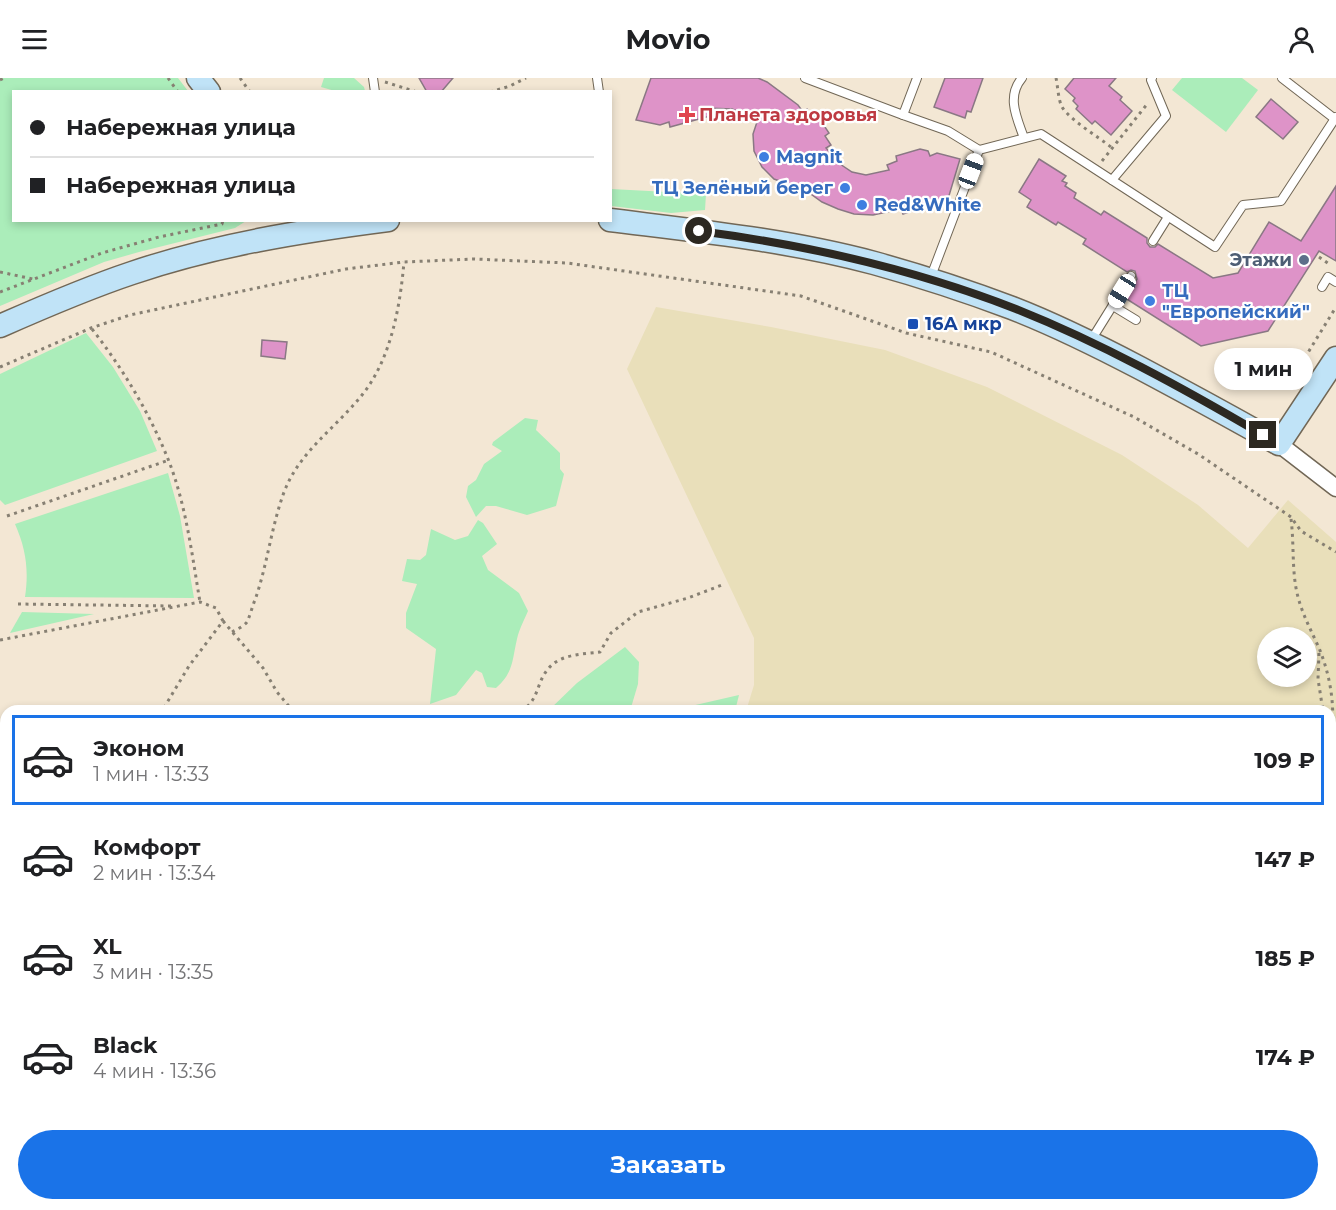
<!DOCTYPE html>
<html lang="ru">
<head>
<meta charset="utf-8">
<style>
	:root { --surface:#fff; --page:#f6f6f6; --text:#202124; --muted:#757577; --line:#e0e0e0; --accent:#1a73e8 }
	body { margin:0; font-family:Montserrat,sans-serif; background:var(--page); color:var(--text); height:100vh; display:flex; flex-direction:column; font-size:22px; white-space:nowrap }
	* { box-sizing:border-box; margin:0 }
	p { font-size:20px; color:var(--muted) }
	.icon { flex:none; width:33px; height:33px; fill:none; stroke:currentColor; stroke-width:2; stroke-linecap:round; stroke-linejoin:round }
	.map { position:relative; flex:1; overflow:hidden }
	.side { position:absolute; left:0px; top:627px; width:1336px; height:506px; display:flex; flex-direction:column; background:var(--surface); border-radius:18px 18px 0 0; box-shadow:0 3px 9px #0003 }
	.side>* { flex:none }
	.hud { position:absolute; left:12px; top:12px; width:600px; height:132px; border-radius:0px; box-shadow:0 3px 9px #0003; display:grid; align-content:center; height:132px; padding:0 18px; background:var(--surface) }
	.fabs { position:absolute; left:1257px; top:549px; display:grid; gap:12px }
	.fabs a { display:grid; place-items:center; width:60px; height:60px; border-radius:50%; background:var(--surface); box-shadow:0 3px 9px #0003; font-size:30px }
	.end { position:absolute; width:27px; height:27px; margin:-14px; border:8px solid #2c2821; background:#fff; box-shadow:0 0 0 3px #fff }
	.from { border-radius:50% }
	.bubble { position:absolute; height:42px; border-radius:21px; background:var(--surface); box-shadow:0 3px 9px #0003; font-size:20px; font-weight:700; line-height:42px; text-align:center }
	.car { position:absolute; width:18px; height:36px; margin:-18px -9px; border-radius:8px; box-shadow:0 0 4px 2px #0007; background:linear-gradient(#fff 24%,#345 0 40%,#fff 0 76%,#345 0 86%,#fff 0) }
	.hud b { display:flex; align-items:center; gap:21px; height:57px; font-size:22px }
	.hud b+b { border-top:2px solid var(--line) }
	.hud i { width:15px; height:15px; background:var(--text) }
	ul { padding:10px 0 0; list-style:none }
	li { display:flex; align-items:center; gap:18px; height:90px; margin:0 12px 9px; padding:0 6px; border:3px solid transparent; border-radius:0px }
	li div { flex:1 }
	li b { display:block; font-size:22px }
	li em { font-style:normal; font-weight:700 }
	li.on { border-color:var(--accent) }
	li>.icon { width:54px; height:54px; stroke-width:1.5 }
	.cta { display:flex; gap:12px; margin-top:auto; padding:12px 18px }
	.cta a { flex:1; height:69px; border-radius:36px; background:var(--accent); color:#fff; font-size:24px; font-weight:700; line-height:69px; text-align:center }
	header { display:flex; justify-content:space-between; align-items:center; height:78px; padding:0 18px; background:var(--surface); font-size:27px; font-weight:700 }
	.map>svg:first-child { display:block }
	.green { fill:#abedba }
	.sand { fill:#e9dfba; fill-rule:evenodd }
	.water { fill:#8cd9fd }
	.building { fill:#de93c8; stroke:#8a7884; stroke-width:1.5 }
	.lines { fill:none; stroke-linecap:round; stroke-linejoin:round }
	.lane-casing { stroke:#716756; stroke-width:10 }
	.street-casing { stroke:#716756; stroke-width:19 }
	.secondary-casing { stroke:#716756; stroke-width:25 }
	.path { stroke:#878073; stroke-width:3; stroke-dasharray:3 4.5; stroke-linecap:butt }
	.lane { stroke:#fff; stroke-width:8 }
	.street { stroke:#fff; stroke-width:16 }
	.secondary { stroke:#c0e3f7; stroke-width:22 }
	.route { stroke:#2c2821; stroke-width:8 }
	.health-dot { fill:#e0444e; stroke:#fff; stroke-width:2 }
	.shop-dot { fill:#3f7fe0; stroke:#fff; stroke-width:2 }
	.service-dot { fill:#5c6f8a; stroke:#fff; stroke-width:2 }
	.transit-dot { fill:#1a4fb4; stroke:#fff; stroke-width:2 }
	.labels { text-anchor:middle; dominant-baseline:central; stroke-width:4.5; stroke-linejoin:round; paint-order:stroke }
	.health-label { font-size:18px; font-weight:bold; fill:#be3a42; stroke:#fff; text-anchor:start }
	.shop-label { font-size:18px; font-weight:bold; fill:#366cbe; stroke:#fff; text-anchor:start }
	.service-label { font-size:18px; font-weight:bold; fill:#4e5e75; stroke:#fff; text-anchor:end }
	.transit-label { font-size:18px; font-weight:bold; fill:#164399; stroke:#fff; text-anchor:start }
</style>
</head>
<body>
<header><svg class="icon" aria-label="menu" viewBox="0 0 24 24"><path d="M4 6h16M4 12h16M4 18h16"/></svg>Movio<svg class="icon" aria-label="person" viewBox="0 0 24 24"><circle cx="12" cy="8" r="4"/><path d="M4 21q1-7 8-7t8 7"/></svg></header>
<div class="map">
<svg width="1336" height="1132" viewBox="0 0 1336 1132">
	<rect width="100%" height="100%" fill="#f3e7d4"/>
	<g class="green">
		<polygon points="0,0 178,0 188,13 14,14 14,142 246,143 235,150 139,174 104,184 0,228"/>
		<polygon points="324,0 354,0 364,9 365,13 335,13 321,9"/>
		<polygon points="1182,0 1242,0 1258,12 1226,54 1172,12"/>
		<polygon points="611,111 706,116 705,132 671,135 611,128"/>
		<polygon points="86,255 113,289 140,333 157,373 5,427 0,422 0,296"/>
		<polygon points="525,340 538,342 536,352 560,375 560,391 564,396 556,428 527,437 496,428 486,428 476,439 466,419 468,408 476,402 484,386 502,373 492,367 493,364"/>
		<path d="M168,395L180,438L194,520L25,519C29,492 26,471 15,446Z"/>
		<path d="M478,442L483,445L497,466L482,478L488,492L519,515L528,533C524,542 519,552 517,561C512,582 514,594 496,610L487,609L482,595L476,592L456,617L430,626L436,571L406,550V535L417,506L402,503L407,481L420,482L426,477L431,451L455,462L468,458Z"/>
		<polygon points="22,534 94,536 10,555"/>
		<polygon points="625,569 639,584 638,606 630,633 548,633 577,605"/>
		<polygon points="739,617 735,633 677,633 678,631"/>
	</g>
	<path class="sand" d="M656,229L771,249L885,272L987,309L1122,377L1198,427L1248,470L1288,422L1336,464V843L1330,840V633H746L754,607V560L627,291ZM1268,560H1306V598H1268Z"/>
	<polygon class="water" points="6,876 6,1126 872,1126 876,1132 0,1132 0,878"/>
	<g class="building">
		<polygon points="419,0 453,0 441,14 427,14"/>
		<polygon points="651,0 758,0 767,4 798,27 803,34 807,31 813,40 817,37 829,55 825,58 831,67 826,70 840,86 852,94 866,97 889,92 887,87 897,83 896,78 920,71 928,73 930,78 937,75 960,81 948,121 903,136 901,131 873,137 854,136 838,131 822,124 808,114 801,106 791,107 774,101 762,89 754,73 753,56 758,41 732,31 707,30 710,38 670,49 669,44 660,47 636,42"/>
		<polygon points="945,0 983,0 971,34 967,33 965,40 934,29"/>
		<polygon points="1074,0 1116,0 1109,8 1122,19 1120,22 1132,33 1111,57 1095,43 1092,46 1076,31 1078,28 1073,23 1075,20 1065,11"/>
		<polygon points="1271,21 1298,44 1283,61 1256,39"/>
		<polygon points="1039,81 1066,98 1062,103 1067,105 1065,108 1076,115 1074,120 1101,137 1104,133 1147,160 1147,165 1150,169 1155,169 1158,166 1213,200 1238,195 1269,144 1301,163 1336,108 1336,183 1319,173 1268,253 1201,268 1125,220 1137,201 1135,193 1131,192 1127,194 1083,166 1086,161 1058,144 1056,147 1027,129 1031,122 1019,114"/>
		<polygon points="262,262 287,264 285,281 261,278"/>
	</g>
	<g class="lines">
		<g class="lane-casing">
			<g id="lane">
				<polyline points="373,0 375,14"/>
				<polyline points="597,0 599,14"/>
				<polyline points="805,0 903,37 917,0"/>
				<path d="M1022,0C1006,19 1017,40 1024,60"/>
				<polyline points="1282,0 1335,41"/>
				<polyline points="903,37 948,53 979,72"/>
				<polyline points="1112,102 1166,38 1151,2 1152,0"/>
				<polyline points="1153,163 1168,139"/>
				<polyline points="930,201 979,72 1041,56 1215,169 1243,127 1281,123 1336,39"/>
				<polyline points="1322,209 1328,199 1336,204"/>
				<polyline points="1113,228 1136,242"/>
				<polyline points="1090,264 1131,198"/>
			</g>
		</g>
		<g class="street-casing">
			<polyline id="street" points="1279,366 1336,410"/>
		</g>
		<g class="secondary-casing">
			<g id="secondary">
				<polyline points="198,0 209,14"/>
				<path d="M610,142C698,153 788,162 874,185C921,198 967,213 1012,230C1056,247 1098,268 1140,290C1187,315 1233,340 1279,366L1336,280"/>
				<path d="M0,248C43,229 87,210 132,195C214,167 302,153 388,142"/>
			</g>
		</g>
		<g class="path">
			<polyline points="168,0 178,14"/>
			<polyline points="240,0 250,14"/>
			<path d="M1056,0C1058,9 1058,21 1062,29C1070,42 1097,58 1111,69"/>
			<polyline points="0,2 4,0"/>
			<polyline points="385,4 417,14"/>
			<polyline points="490,14 510,8 526,0"/>
			<polyline points="1102,83 1148,25"/>
			<polyline points="1319,179 1329,186"/>
			<polyline points="0,194 33,201"/>
			<polyline points="0,214 102,175 159,159 222,146 223,142"/>
			<path d="M92,251C123,291 149,334 168,381C186,426 192,477 200,524"/>
			<polyline points="0,289 91,250 130,237 346,191 404,184 474,181 567,185 801,218 906,255 991,274 1134,339 1198,376 1291,439 1301,453 1336,474"/>
			<polyline points="1293,299 1336,229"/>
			<polyline points="7,438 169,382"/>
			<path d="M1291,441C1294,464 1292,488 1296,510C1300,532 1310,550 1319,570C1332,602 1336,634 1330,668"/>
			<polyline points="18,526 172,528"/>
			<polyline points="223,543 263,590 277,614 293,633"/>
			<path d="M232,554C236,552 244,548 247,544C250,538 252,529 255,522C267,488 271,451 283,417C298,374 335,351 362,317C391,281 400,229 404,184"/>
			<polyline points="0,562 200,524 216,530 223,543 189,588 162,633"/>
			<polyline points="1319,575 1318,601 1323,633"/>
			<path d="M521,633C539,623 536,605 548,591C560,576 583,576 600,574L611,555L638,534L688,520L722,507"/>
			<polyline points="0,755 6,755"/>
		</g>
		<use href="#lane" class="lane"/>
		<use href="#street" class="street"/>
		<use href="#secondary" class="secondary"/>
	</g>
	<g class="lines">
		<path class="route" d="M699,153C807,167 914,191 1016,231C1101,265 1183,310 1263,357"/>
	</g>
	<path class="health-dot" d="M684 28h6v6h6v6h-6v6h-6v-6h-6v-6h6z"/>
	<g class="shop-dot">
		<circle cx="764" cy="79" r="6"/>
		<circle cx="845" cy="110" r="6"/>
		<circle cx="862" cy="127" r="6"/>
		<circle cx="1150" cy="223" r="6"/>
	</g>
	<circle class="service-dot" cx="1304" cy="182" r="6"/>
	<rect class="transit-dot" x="907" y="240" width="12" height="12" rx="3"/>
	<g class="labels">
		<g class="health-label">
			<text x="699" y="37">Планета здоровья</text>
		</g>
		<g class="shop-label">
			<text x="776" y="79">Magnit</text>
			<text x="833" y="110" text-anchor="end">ТЦ Зелёный берег</text>
			<text x="874" y="127">Red&amp;White</text>
			<text x="1162" y="213">ТЦ<tspan x="1162" dy="21">"Европейский"</tspan></text>
		</g>
		<g class="service-label">
			<text x="1292" y="182">Этажи</text>
		</g>
		<g class="transit-label">
			<text x="925" y="246">16А мкр</text>
		</g>
	</g>
</svg>
<div class="fabs">
<a><svg class="icon" aria-label="layers" viewBox="0 0 24 24"><path d="M12 4l9 5-9 5-9-5zM3 14l9 5 9-5"/></svg></a>
</div>
<i class="end from" style="left:699px;top:153px"></i>
<i class="end" style="left:1263px;top:357px"></i>
<div class="bubble" style="left:1214px;top:270px;width:99px">1 мин</div>
<i class="car" style="left:971px;top:93px;rotate:21deg"></i>
<i class="car" style="left:1122px;top:213px;rotate:212deg"></i>
<div class="hud">
<b><i class="from"></i>Набережная улица</b>
<b><i></i>Набережная улица</b>
</div>
<section class="side">
<ul>
<li class="on"><svg class="icon" aria-label="car" viewBox="0 0 24 24"><path d="M5 17H2v-5l4-1 3-4h7l3 4 3 1v5h-3M9 17h6M6 11h13"/><circle cx="7" cy="17" r="2"/><circle cx="17" cy="17" r="2"/></svg><div><b>Эконом</b><p>1 мин · 13:33</p></div><em>109 ₽</em></li>
<li><svg class="icon" aria-label="car" viewBox="0 0 24 24"><path d="M5 17H2v-5l4-1 3-4h7l3 4 3 1v5h-3M9 17h6M6 11h13"/><circle cx="7" cy="17" r="2"/><circle cx="17" cy="17" r="2"/></svg><div><b>Комфорт</b><p>2 мин · 13:34</p></div><em>147 ₽</em></li>
<li><svg class="icon" aria-label="car" viewBox="0 0 24 24"><path d="M5 17H2v-5l4-1 3-4h7l3 4 3 1v5h-3M9 17h6M6 11h13"/><circle cx="7" cy="17" r="2"/><circle cx="17" cy="17" r="2"/></svg><div><b>XL</b><p>3 мин · 13:35</p></div><em>185 ₽</em></li>
<li><svg class="icon" aria-label="car" viewBox="0 0 24 24"><path d="M5 17H2v-5l4-1 3-4h7l3 4 3 1v5h-3M9 17h6M6 11h13"/><circle cx="7" cy="17" r="2"/><circle cx="17" cy="17" r="2"/></svg><div><b>Black</b><p>4 мин · 13:36</p></div><em>174 ₽</em></li>
</ul>
<div class="cta"><a>Заказать</a></div>
</section>
</div>
</body>
</html>
